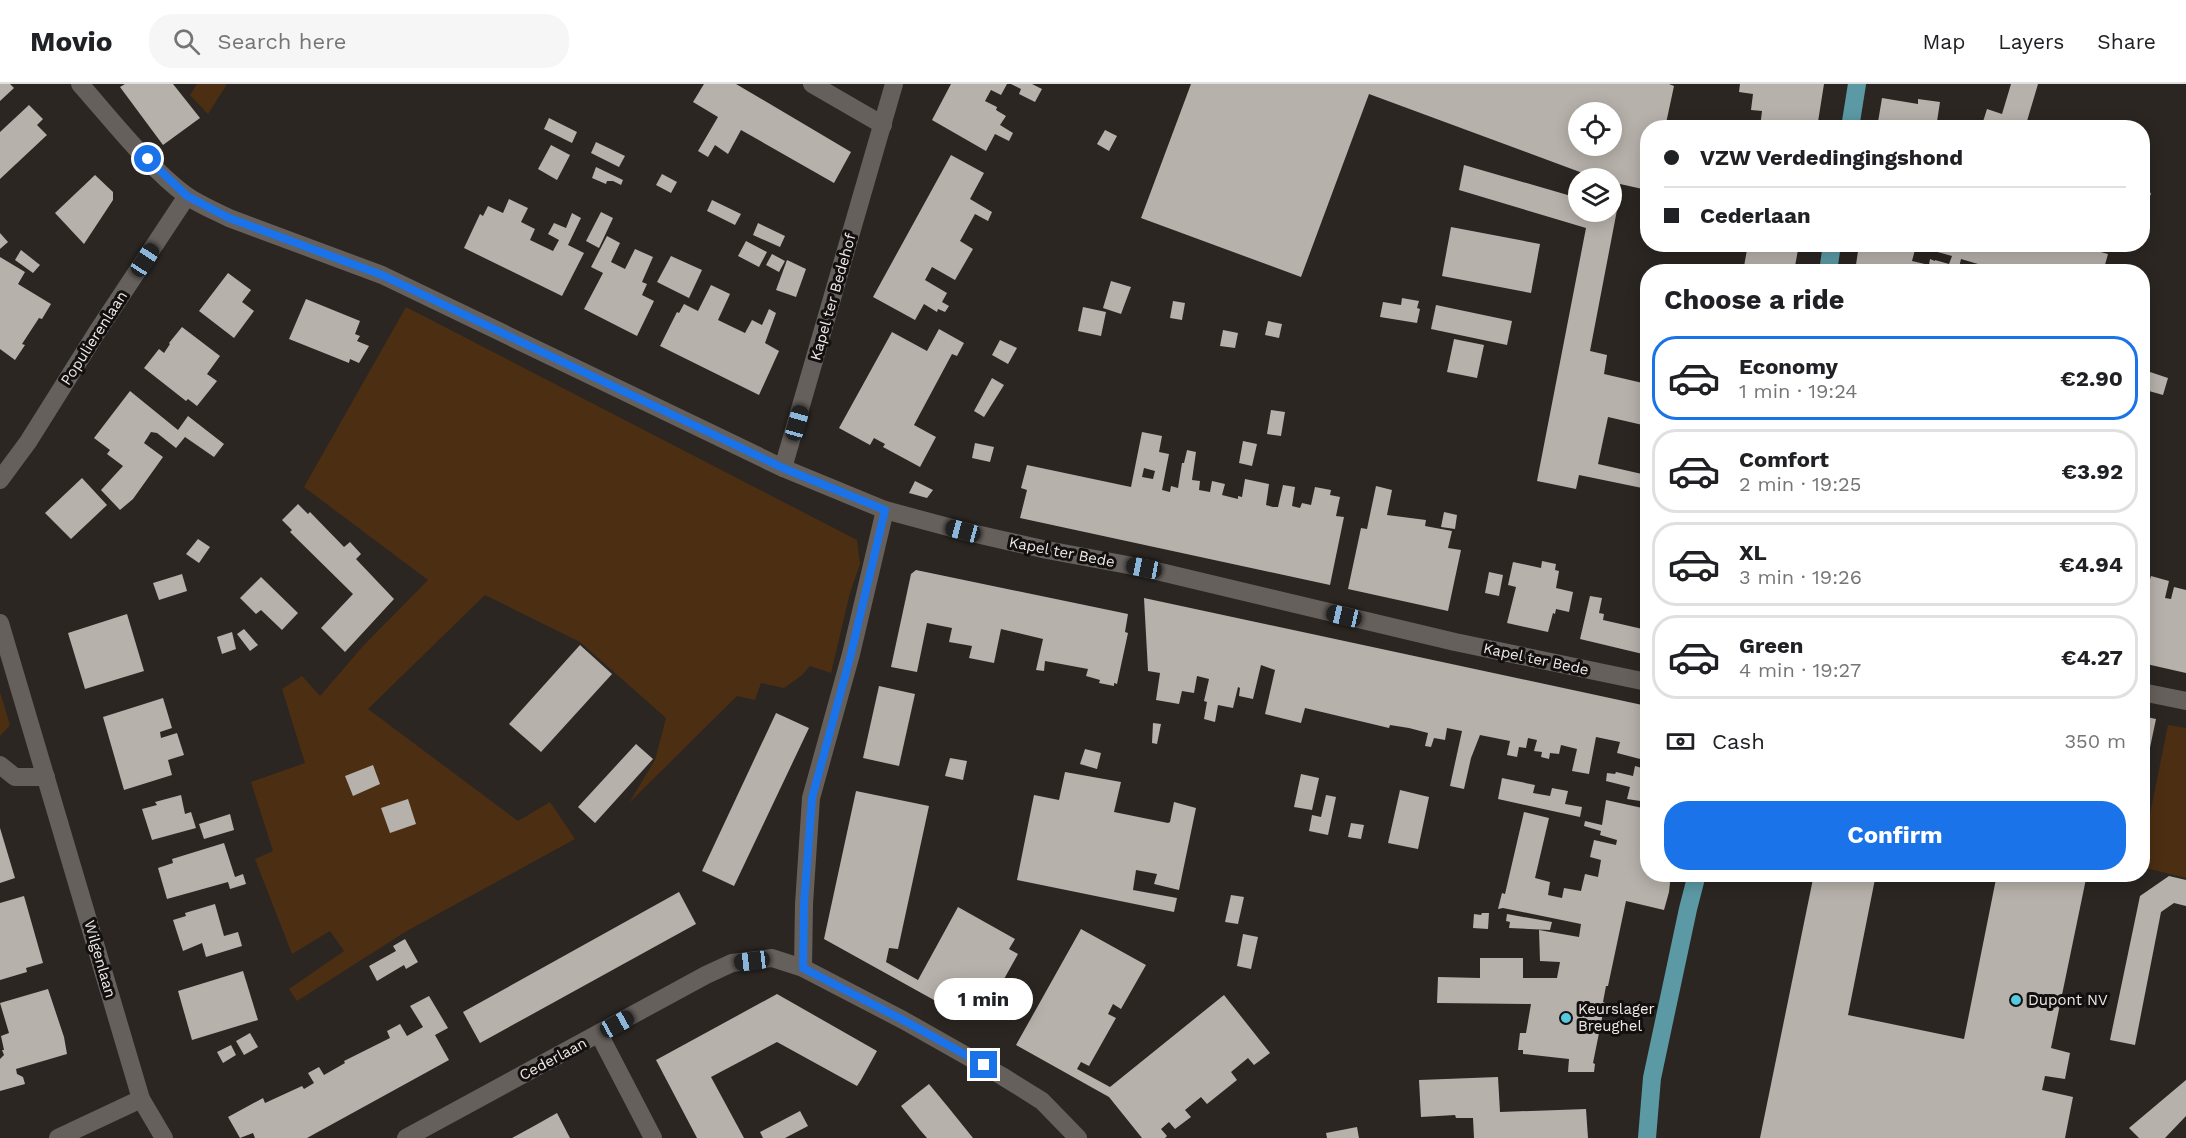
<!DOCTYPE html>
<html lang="en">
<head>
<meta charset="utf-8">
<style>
	:root { --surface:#fff; --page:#f6f6f6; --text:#202124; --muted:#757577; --line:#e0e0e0; --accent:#1a73e8 }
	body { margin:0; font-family:"Work Sans",sans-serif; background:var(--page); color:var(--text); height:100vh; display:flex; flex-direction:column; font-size:22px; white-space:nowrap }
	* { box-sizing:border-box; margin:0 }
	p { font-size:20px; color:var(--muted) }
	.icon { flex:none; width:33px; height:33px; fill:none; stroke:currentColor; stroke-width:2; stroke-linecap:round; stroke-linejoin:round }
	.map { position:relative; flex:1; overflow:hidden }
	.sheet { position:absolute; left:1640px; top:180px; width:510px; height:618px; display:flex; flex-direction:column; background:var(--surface); border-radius:24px; box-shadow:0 3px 15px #0003 }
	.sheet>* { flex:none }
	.banner { position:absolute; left:1640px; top:36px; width:510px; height:132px; border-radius:24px; box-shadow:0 3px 15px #0003; display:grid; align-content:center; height:132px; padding:0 24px; background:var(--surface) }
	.fabs { position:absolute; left:1568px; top:18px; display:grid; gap:12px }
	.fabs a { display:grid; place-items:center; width:54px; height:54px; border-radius:50%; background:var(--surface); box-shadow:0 3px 15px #0003; font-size:30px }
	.end { position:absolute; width:27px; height:27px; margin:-14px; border:8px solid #1a73e8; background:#fff; box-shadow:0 0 0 3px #fff }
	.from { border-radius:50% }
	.bubble { position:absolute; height:42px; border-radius:21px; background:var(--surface); box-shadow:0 3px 15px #0003; font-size:20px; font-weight:700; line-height:42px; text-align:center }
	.car { position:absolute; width:18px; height:36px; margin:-18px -9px; border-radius:8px; box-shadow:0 0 4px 2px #0007; background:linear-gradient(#222 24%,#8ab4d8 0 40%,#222 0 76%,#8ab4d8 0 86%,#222 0) }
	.banner b { display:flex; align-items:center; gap:21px; height:57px; font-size:22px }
	.banner b+b { border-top:2px solid var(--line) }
	.banner i { width:15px; height:15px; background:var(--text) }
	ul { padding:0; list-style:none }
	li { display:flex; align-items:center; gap:18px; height:84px; margin:0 12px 9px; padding:0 12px; border:3px solid var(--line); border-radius:24px }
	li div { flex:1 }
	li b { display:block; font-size:22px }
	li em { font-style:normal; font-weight:700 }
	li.active { border-color:var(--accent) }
	li>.icon { width:54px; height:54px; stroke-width:1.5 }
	h2 { padding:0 24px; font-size:27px; line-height:72px }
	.pay { display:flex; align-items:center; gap:15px; height:66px; padding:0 24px; font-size:22px }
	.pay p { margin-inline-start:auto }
	.primary-button { display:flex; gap:12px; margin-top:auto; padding:12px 24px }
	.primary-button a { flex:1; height:69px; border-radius:24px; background:var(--accent); color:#fff; font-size:24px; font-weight:700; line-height:69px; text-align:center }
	header { display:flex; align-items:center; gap:36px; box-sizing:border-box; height:84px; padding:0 30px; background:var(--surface); border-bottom:2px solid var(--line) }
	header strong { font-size:28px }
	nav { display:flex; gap:33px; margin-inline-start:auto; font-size:21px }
	.search { width:420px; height:54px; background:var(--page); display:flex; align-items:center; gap:15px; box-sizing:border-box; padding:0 21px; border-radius:24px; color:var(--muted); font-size:22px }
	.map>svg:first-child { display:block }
	.green { fill:#4c2e12 }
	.building { fill:#b7b1ab; fill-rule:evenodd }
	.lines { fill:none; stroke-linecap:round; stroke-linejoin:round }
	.street { stroke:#66605c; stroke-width:18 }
	.primary { stroke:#5b9aa5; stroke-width:18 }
	.route { stroke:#1a73e8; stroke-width:8 }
	.poi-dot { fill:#56c9e1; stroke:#120f0e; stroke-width:2 }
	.labels { text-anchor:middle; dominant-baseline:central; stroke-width:6; stroke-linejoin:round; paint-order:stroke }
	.street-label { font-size:15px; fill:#ede9e6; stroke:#120f0e }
	.poi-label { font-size:15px; fill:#ede9e6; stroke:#120f0e; text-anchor:start }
</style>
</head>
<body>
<header>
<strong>Movio</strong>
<div class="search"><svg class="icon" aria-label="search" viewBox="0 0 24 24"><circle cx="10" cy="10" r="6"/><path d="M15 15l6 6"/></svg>Search here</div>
<nav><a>Map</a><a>Layers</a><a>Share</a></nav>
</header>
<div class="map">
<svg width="2186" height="1054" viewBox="0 0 2186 1054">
	<rect width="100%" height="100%" fill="#2b2622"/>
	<g class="green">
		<polygon points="197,0 227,0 208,30 190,11"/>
		<polygon points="406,223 857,456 860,480 850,509 831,589 810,582 802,591 784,604 761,599 755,616 737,612 629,719 655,676 666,634 580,558 485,511 368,625 518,737 550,718 575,755 405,848 297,917 289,905 344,867 330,847 292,870 255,775 273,767 251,698 305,679 282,605 302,592 320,612 364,561 428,496 304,403"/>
		<polygon points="0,608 10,641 0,652"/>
		<polygon points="2168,641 2186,644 2186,794 2142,783 2142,770"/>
	</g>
	<g class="building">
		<polygon points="0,0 10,0 14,4 0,17"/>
		<polygon points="125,0 173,0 200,34 163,61 120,3"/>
		<polygon points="704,0 736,0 851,68 834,99 741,46 728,70 715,61 708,73 698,67 718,33 693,18"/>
		<polygon points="951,0 1007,0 1001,11 991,6 985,17 997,23 996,26 1006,32 1000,41 1013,49 1009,57 995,50 986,67 932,36"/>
		<polygon points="1011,0 1032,0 1042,5 1035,18 1019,10 1021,5"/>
		<path d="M1191,0H1669L1674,2L1665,44H1647V106L1611,98V94H1596L1369,10L1301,193L1141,134ZM1578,28H1611V62H1578Z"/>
		<polygon points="1740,0 1824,0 1817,44 1760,43 1762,27 1751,26 1753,10 1739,8"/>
		<polygon points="2011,0 2038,0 2027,37 2047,44 1981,44 1987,25 2002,30"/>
		<polygon points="1882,14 1918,20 1918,15 1940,18 1936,44 1877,44"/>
		<polygon points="29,21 43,35 37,41 47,51 0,95 0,48"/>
		<polygon points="549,34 577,48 572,59 544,45"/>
		<polygon points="1105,46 1117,52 1109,67 1097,60"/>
		<polygon points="596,58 625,72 619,83 591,69"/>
		<polygon points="551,61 570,71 557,96 538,85"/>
		<polygon points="951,71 984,89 970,115 992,128 988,137 975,130 960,157 973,165 955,196 932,183 925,196 947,209 942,218 949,222 945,228 938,225 937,228 924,220 915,236 873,213"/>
		<polygon points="1464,81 1578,114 1578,128 1611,128 1611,124 1617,126 1590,267 1607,271 1604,290 1647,300 1647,342 1608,333 1598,380 1642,390 1647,370 1647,405 1579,391 1576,405 1537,397 1586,144 1459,106"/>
		<polygon points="596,83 623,96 621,101 613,97 607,97 606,100 592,94"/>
		<polygon points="662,90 677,98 671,109 656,101"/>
		<polygon points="95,91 113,108 113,116 84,160 55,129"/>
		<polygon points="2142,106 2151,109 2145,130 2142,130"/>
		<polygon points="509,115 528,124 521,138 535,145 530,156 553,167 559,156 548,150 554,139 566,144 572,129 581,134 568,161 584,169 562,212 464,164 480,130 483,132 488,122 503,129"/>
		<polygon points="712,116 741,130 735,141 707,127"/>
		<polygon points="601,128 613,134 599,164 586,157"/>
		<polygon points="758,139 785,152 780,163 753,151"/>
		<polygon points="1451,143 1540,160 1531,209 1442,192"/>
		<polygon points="0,149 8,158 0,165"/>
		<polygon points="607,152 620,159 611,178 625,185 635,165 653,173 642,198 647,200 642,211 654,217 637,252 584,225 603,189 591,183"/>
		<polygon points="746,157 767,168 759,183 738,172"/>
		<polygon points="1748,160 1799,160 1794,188 1743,188"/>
		<path d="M1859,160H2071L2108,170L2103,188H2005L1961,175L1958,188H1855ZM1916,162L1952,172L1949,180L1935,176V177L1930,175L1929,181L1912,177Z"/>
		<polygon points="21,166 40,181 33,189 15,176"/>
		<polygon points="772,170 785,177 779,188 766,181"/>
		<polygon points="671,172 702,186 689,214 657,198"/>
		<polygon points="0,173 25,188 18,200 51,220 42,235 39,234 22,260 25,261 15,276 0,265"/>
		<polygon points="787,176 806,185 796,213 776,206"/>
		<polygon points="228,189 251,206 242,218 254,227 234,254 199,227"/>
		<polygon points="1111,197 1131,203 1121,230 1103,224"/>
		<polygon points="711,201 730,210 718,236 745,249 752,236 762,241 769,225 776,229 765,259 779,267 759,311 660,262 677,228 679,229 684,220 698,227"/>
		<polygon points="1402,214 1419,217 1417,224 1420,225 1417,239 1380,233 1383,218 1401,221"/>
		<polygon points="306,215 360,237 355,250 360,252 357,257 369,262 359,279 350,275 349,279 289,255"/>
		<polygon points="1173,217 1185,219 1182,236 1170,234"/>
		<polygon points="1436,221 1512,237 1507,261 1431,245"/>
		<polygon points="1083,223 1106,228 1101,252 1078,247"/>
		<polygon points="1268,237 1282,240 1279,254 1265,251"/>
		<polygon points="182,243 220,272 207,290 217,297 197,322 188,315 186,317 144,284 159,265 164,269 170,260 169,259"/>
		<polygon points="939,245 964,259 957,272 952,270 914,341 936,353 920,383 883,363 885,360 874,354 870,361 839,344 892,248 927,267"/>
		<polygon points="1223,246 1238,249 1235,264 1220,262"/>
		<polygon points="1454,255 1484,261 1477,294 1447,288"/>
		<polygon points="1000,256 1017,264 1008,280 992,271"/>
		<polygon points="2144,286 2168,294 2163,311 2142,305"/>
		<polygon points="992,294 1004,301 984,333 974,327"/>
		<polygon points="130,307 178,346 188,332 224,360 214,373 185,353 176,364 157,349 151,348 144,359 163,373 133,415 120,426 101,406 123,382 107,370 110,366 94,354"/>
		<polygon points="1271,326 1285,328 1281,352 1267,350"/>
		<path d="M1142,348L1162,352L1159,368L1169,370L1162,406L1170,408L1171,402L1178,404L1182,379H1184L1187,366L1196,368L1192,396L1200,397L1199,406L1210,408L1212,397L1225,400L1222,411L1238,415V412L1242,413L1245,395L1269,400L1266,421L1273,423H1278L1283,401L1295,403L1292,422L1300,424L1302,419L1311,421L1315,403L1331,406L1330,411L1340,413L1336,432L1344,433L1330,501L1020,434L1027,406L1021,404L1027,381L1131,403ZM1144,384L1155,387L1153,395L1142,393Z"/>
		<polygon points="1243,357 1257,360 1252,382 1239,379"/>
		<polygon points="975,359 994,363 990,378 972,374"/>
		<polygon points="82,394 107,421 71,455 45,429"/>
		<polygon points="915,397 933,406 927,414 909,409"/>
		<polygon points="1376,402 1392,406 1387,431 1426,436 1425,442 1452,447 1448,464 1461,466 1448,527 1348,505 1361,444 1367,445"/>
		<polygon points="298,420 308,430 310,428 344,463 350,458 361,470 356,475 394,515 345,568 321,544 353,510 290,448 292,446 282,436"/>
		<polygon points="1444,428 1457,431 1455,445 1441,443"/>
		<polygon points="198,455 210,463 199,479 186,470"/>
		<polygon points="1542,477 1556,480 1555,486 1559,487 1556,504 1573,508 1569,528 1556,525 1555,530 1553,529 1548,548 1507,539 1516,503 1508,501 1513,478 1541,484"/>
		<polygon points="916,486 1128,530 1125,548 1128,549 1117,600 1114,599 1114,602 1099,599 1100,596 1086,592 1088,585 1045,577 1044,587 1036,586 1043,555 1001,545 994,579 969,574 972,562 949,558 952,544 927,539 917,588 891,583 911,490"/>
		<polygon points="1489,488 1503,491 1499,512 1485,509"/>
		<polygon points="182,490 187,507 159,516 153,499"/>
		<polygon points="2151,492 2169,497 2165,514 2171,515 2174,503 2186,506 2186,589 2142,579 2142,496 2149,498"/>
		<polygon points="261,493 298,529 282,546 261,526 256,530 240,514"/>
		<polygon points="1590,512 1602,514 1599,529 1604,530 1603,536 1647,546 1647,571 1580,555"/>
		<polygon points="1144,514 1647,622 1647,718 1627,715 1630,703 1606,697 1607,689 1615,690 1616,688 1633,692 1635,682 1642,684 1644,676 1617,669 1620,658 1596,653 1589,690 1572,687 1577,665 1561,661 1559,670 1550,669 1549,675 1541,673 1542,668 1534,667 1537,656 1528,654 1526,664 1519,663 1517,673 1507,671 1510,657 1480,651 1471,674 1464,705 1450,702 1462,647 1447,644 1445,656 1434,654 1431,663 1425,662 1428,649 1409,644 1390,641 1389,644 1305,624 1301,639 1265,630 1275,586 1261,581 1253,615 1239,612 1240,604 1238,603 1233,624 1218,621 1215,638 1204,635 1207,618 1204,617 1209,595 1197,592 1194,609 1182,607 1179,620 1156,616 1160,589 1148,587"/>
		<polygon points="127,530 144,587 85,605 68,549"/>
		<polygon points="244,545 258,561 250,567 237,550"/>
		<polygon points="232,548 236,565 222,570 217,553"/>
		<polygon points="580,561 612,590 541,668 509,640"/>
		<polygon points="879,602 915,610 899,682 863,674"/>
		<polygon points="163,614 172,644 160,648 161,654 177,649 184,671 168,676 172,691 124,706 103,633"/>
		<polygon points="776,629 809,644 734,802 702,787"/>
		<polygon points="2142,632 2156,635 2148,673 2142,672"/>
		<polygon points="1153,639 1161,640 1157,660 1152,659"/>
		<polygon points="636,660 653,675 595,739 578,723"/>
		<polygon points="1085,665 1101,669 1097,685 1080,680"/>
		<polygon points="950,674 967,677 963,696 945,692"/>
		<polygon points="373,681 380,700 353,712 345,692"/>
		<polygon points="1065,688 1121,698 1114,728 1168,739 1170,738 1174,718 1196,724 1179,806 1154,800 1157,790 1136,786 1133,806 1177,814 1174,828 1017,796 1034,711 1059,716"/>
		<polygon points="1301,690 1319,694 1312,726 1294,723"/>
		<polygon points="1502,694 1535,701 1533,709 1550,712 1552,704 1568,707 1565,720 1582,723 1580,733 1498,715"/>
		<polygon points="1400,706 1429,713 1418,765 1388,759"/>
		<polygon points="856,707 929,722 898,865 889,864 886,878 918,896 958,823 1015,855 1009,865 1018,870 999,904 991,899 985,908 994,913 984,930 976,925 970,936 824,855"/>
		<polygon points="181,711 185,730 191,728 196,744 152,756 142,725 157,721 155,718"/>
		<polygon points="1326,711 1336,713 1328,751 1309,747 1312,731 1321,733"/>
		<polygon points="408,715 416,740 390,749 381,724"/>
		<polygon points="1606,716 1647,725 1647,790 1671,790 1669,808 1664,826 1626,817 1608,902 1606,902 1603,918 1605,919 1593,979 1595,980 1594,988 1568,988 1569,975 1523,970 1523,966 1518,966 1520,949 1526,949 1531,920 1437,919 1438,893 1480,894 1480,874 1523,874 1523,894 1557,894 1560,878 1540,877 1539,846 1579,853 1581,840 1503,824 1498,825 1502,809 1505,810 1524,728 1549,734 1535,794 1550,798 1548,811 1562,814 1564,804 1581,807 1585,790 1598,793 1601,776 1590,773 1594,756 1616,761 1617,756 1600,751 1601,747 1584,742 1585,737 1602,741"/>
		<polygon points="230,730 234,746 204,755 199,740"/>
		<polygon points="1351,739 1364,741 1361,755 1348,753"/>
		<polygon points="0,744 15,794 0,799"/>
		<polygon points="224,759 235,793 243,790 246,800 230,805 228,798 167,815 158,784 173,779 172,775"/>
		<polygon points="1814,790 1876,790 1848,931 1964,955 1997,790 2087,790 2051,964 2070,969 2065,995 2045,992 2042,1006 2073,1013 2065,1054 1760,1054"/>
		<polygon points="2169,792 2186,796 2186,822 2174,819 2161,828 2135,961 2110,956 2140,812"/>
		<polygon points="679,808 696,840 480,959 463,928"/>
		<polygon points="1231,811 1244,813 1238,840 1225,838"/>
		<polygon points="24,812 43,879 26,884 27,888 0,896 0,819"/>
		<polygon points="215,820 224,852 238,848 242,862 206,873 202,859 183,867 173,836 186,832 185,829"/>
		<polygon points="1482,829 1489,829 1488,845 1473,844 1474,830 1481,831"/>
		<polygon points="1507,830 1552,838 1550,846 1509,844 1510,838 1506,837"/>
		<polygon points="1081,845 1146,881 1121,925 1113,920 1108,930 1116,934 1089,982 1081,978 1077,985 1110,1003 1224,911 1270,969 1254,981 1248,974 1231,988 1237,996 1207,1020 1201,1013 1185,1026 1191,1033 1175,1045 1169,1038 1161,1045 1167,1052 1165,1054 1142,1054 1109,1013 1016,961"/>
		<polygon points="1243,850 1258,853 1251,885 1237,882"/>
		<polygon points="405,855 418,878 406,885 404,881 377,897 369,882 396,867 393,862"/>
		<polygon points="243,887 258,936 192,956 178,907"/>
		<polygon points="48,905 64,953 67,970 16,985 17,990 23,993 25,1000 0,1007 0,975 4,971 2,966 4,966 1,952 9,949 0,919"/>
		<polygon points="777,910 877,967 861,996 857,1002 777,958 711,993 744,1054 697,1054 656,976"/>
		<polygon points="429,912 448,944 435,951 449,976 307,1054 255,1054 253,1049 240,1054 228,1033 263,1014 265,1019 302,1002 304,1005 314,999 308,989 319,983 324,991 345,979 344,977 390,954 387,947 400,940 407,952 423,943 410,922"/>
		<polygon points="250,949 258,963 244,971 236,957"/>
		<polygon points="231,961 236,971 223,979 217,968"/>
		<polygon points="1498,993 1500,1028 1586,1025 1588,1054 1474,1054 1473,1034 1456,1034 1455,1031 1421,1033 1419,996"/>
		<polygon points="2186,996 2186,1032 2165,1054 2139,1054 2129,1044"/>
		<polygon points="929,1000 948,1023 973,1054 927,1054 920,1046 901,1022"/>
		<polygon points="800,1027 808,1042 785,1054 763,1054 760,1048"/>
		<polygon points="557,1029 570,1054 512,1054 534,1042"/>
		<polygon points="1357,1043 1359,1054 1327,1054 1326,1049"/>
	</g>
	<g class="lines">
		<g class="street">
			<path d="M80,0C111,35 150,85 187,112C200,121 215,127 229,134L382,191L783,384L885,426L963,447L1047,466L1144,484L1455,558L1647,598"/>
			<polyline points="812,0 883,41"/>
			<polyline points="783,384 894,0"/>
			<polyline points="0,396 28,358 97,248 187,112"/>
			<polyline points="0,539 141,1015 164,1054"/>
			<polyline points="2142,608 2186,617"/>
			<polyline points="0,681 15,693 46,693"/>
			<polyline points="803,884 804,820 811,714 851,570 885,426"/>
			<polyline points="599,950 653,1054"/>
			<polyline points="58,1054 141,1015"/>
			<polyline points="406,1054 706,891 732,879 772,874 803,884 903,936 1002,992 1042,1017 1078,1054"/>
		</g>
		<g class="primary">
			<polyline points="1850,44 1857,0"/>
			<polyline points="1828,188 1832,160"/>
			<polyline points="1647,1054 1652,994 1688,825 1697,790"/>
		</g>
	</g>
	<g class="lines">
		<polyline class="route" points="148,75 187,112 229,134 382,191 783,384 885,426 851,570 812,714 804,820 803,884 903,936 984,981"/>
	</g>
	<g class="poi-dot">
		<circle cx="2016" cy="916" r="6"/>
		<circle cx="1566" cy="934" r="6"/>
	</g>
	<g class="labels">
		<g class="street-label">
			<text transform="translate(833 213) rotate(-74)">Kapel ter Bedehof</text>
			<text transform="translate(94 254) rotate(-57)">Populierenlaan</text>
			<text transform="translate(1062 468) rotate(11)">Kapel ter Bede</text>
			<text transform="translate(1536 575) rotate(12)">Kapel ter Bede</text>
			<text transform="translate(100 875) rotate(74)">Wilgenlaan</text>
			<text transform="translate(553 975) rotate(-28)">Cederlaan</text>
		</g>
		<g class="poi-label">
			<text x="2028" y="916">Dupont NV</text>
			<text x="1578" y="925">Keurslager<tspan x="1578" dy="17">Breughel</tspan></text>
		</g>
	</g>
</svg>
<div class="fabs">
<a><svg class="icon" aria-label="locate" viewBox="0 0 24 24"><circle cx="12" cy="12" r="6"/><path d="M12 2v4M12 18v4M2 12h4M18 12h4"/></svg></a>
<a><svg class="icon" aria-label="layers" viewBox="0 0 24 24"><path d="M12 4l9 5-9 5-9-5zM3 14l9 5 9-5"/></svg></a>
</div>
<i class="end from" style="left:148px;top:75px"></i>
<i class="end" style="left:984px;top:981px"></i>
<div class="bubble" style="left:934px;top:894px;width:99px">1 min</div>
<i class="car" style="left:145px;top:176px;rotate:33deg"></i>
<i class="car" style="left:797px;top:339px;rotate:16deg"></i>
<i class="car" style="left:963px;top:447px;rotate:285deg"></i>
<i class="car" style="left:1144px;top:484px;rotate:281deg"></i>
<i class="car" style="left:1344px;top:532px;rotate:283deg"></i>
<i class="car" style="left:752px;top:877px;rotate:263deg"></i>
<i class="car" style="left:617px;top:940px;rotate:61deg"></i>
<div class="banner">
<b><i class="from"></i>VZW Verdedingingshond</b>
<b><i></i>Cederlaan</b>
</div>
<section class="sheet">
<h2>Choose a ride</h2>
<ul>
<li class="active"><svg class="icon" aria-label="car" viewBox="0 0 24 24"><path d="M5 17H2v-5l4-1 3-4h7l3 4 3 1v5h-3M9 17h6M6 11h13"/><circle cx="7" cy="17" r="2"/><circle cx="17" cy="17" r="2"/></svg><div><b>Economy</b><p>1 min · 19:24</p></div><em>€2.90</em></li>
<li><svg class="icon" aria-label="car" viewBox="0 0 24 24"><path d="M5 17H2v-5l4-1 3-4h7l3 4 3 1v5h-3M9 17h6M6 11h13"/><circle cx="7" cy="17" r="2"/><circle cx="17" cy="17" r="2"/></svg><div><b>Comfort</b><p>2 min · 19:25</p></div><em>€3.92</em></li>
<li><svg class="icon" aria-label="car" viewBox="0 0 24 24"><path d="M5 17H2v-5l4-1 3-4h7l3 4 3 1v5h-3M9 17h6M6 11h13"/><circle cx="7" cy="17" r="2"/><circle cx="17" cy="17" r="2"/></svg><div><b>XL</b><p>3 min · 19:26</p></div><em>€4.94</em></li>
<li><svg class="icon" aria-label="car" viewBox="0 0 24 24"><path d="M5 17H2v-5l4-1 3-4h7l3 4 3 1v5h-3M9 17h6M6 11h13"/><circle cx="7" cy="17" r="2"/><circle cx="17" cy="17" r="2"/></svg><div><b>Green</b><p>4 min · 19:27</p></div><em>€4.27</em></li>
</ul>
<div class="pay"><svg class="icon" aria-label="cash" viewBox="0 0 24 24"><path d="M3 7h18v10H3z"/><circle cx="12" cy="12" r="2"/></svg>Cash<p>350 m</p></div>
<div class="primary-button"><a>Confirm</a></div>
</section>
</div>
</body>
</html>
